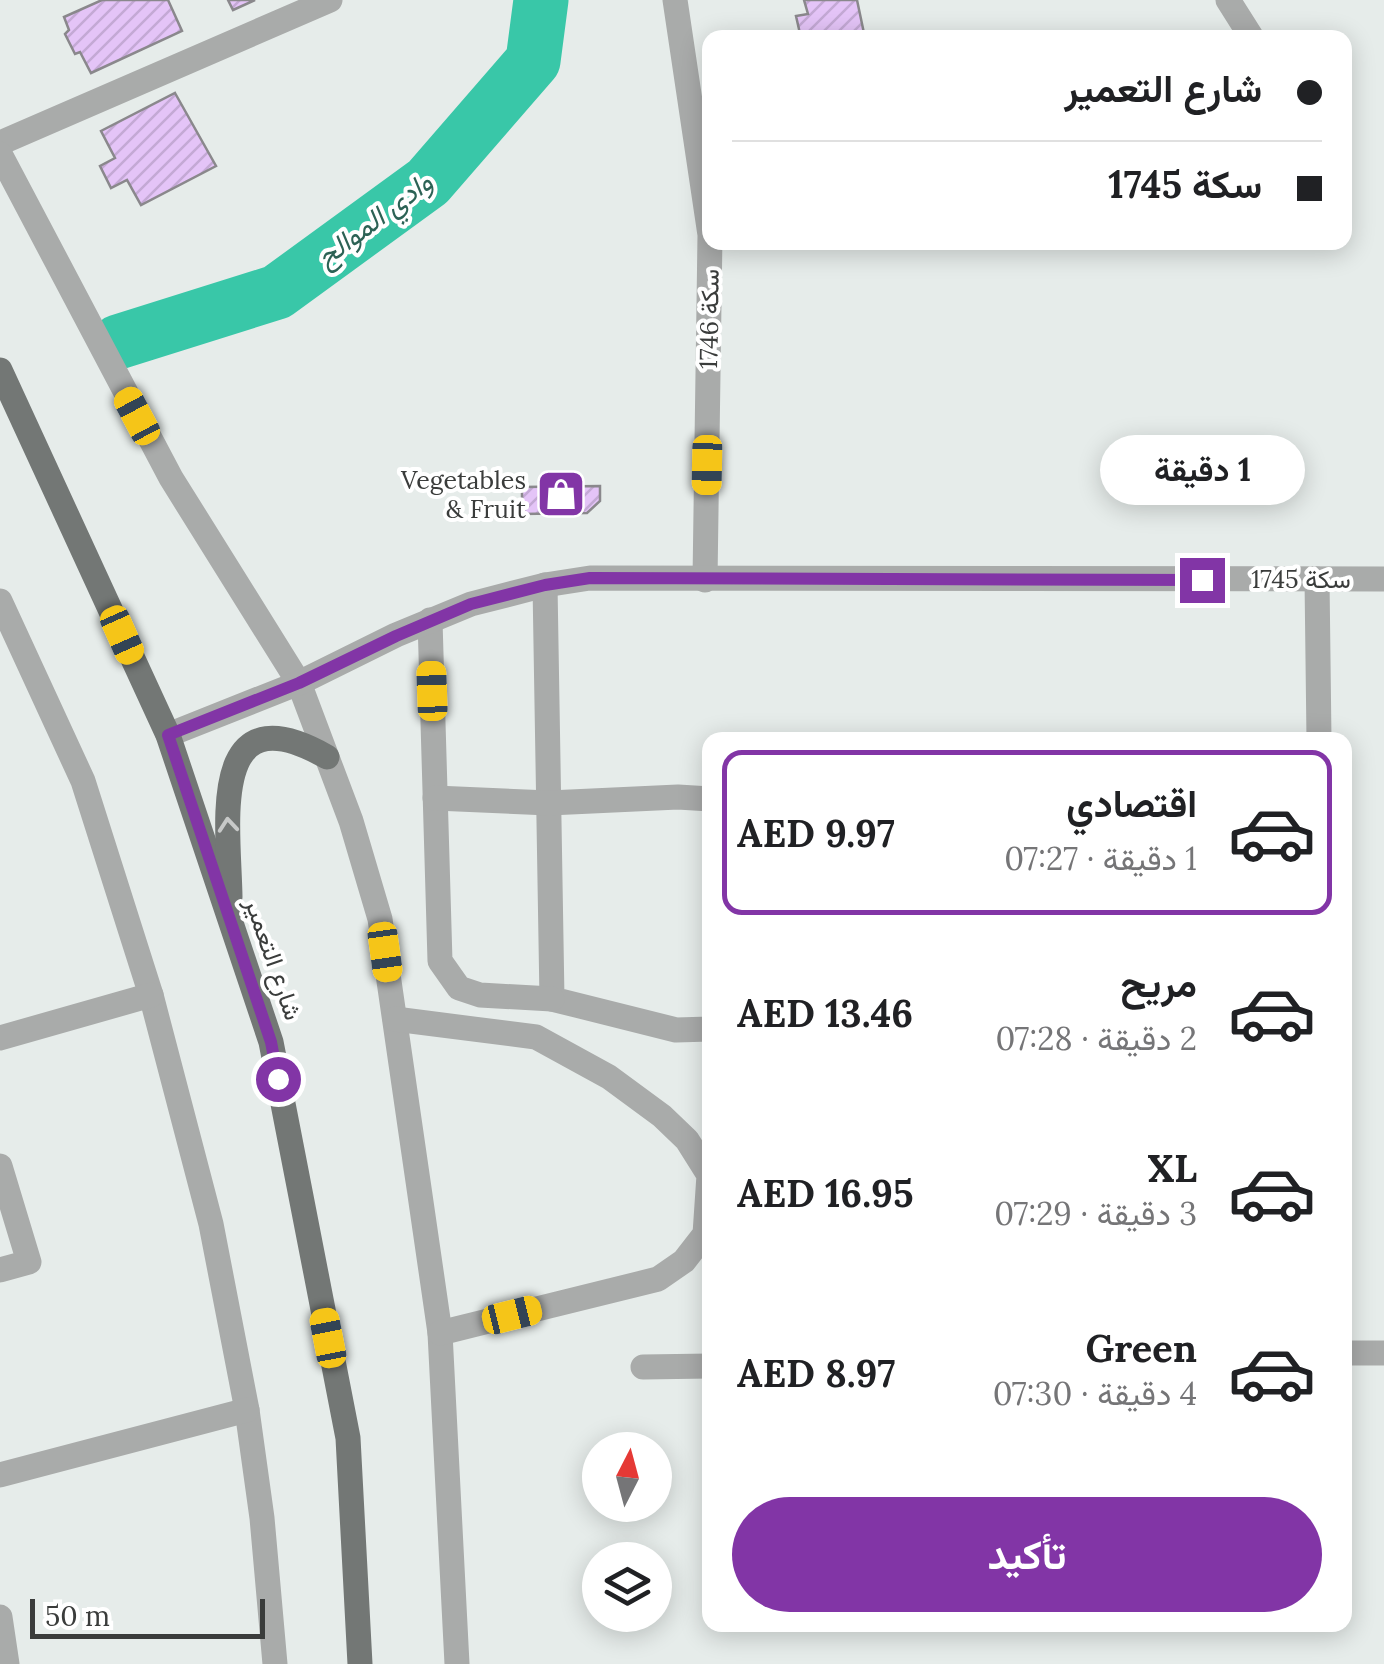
<!DOCTYPE html>
<html lang="ar">
<head>
<meta charset="utf-8">
<style>
	:root { --surface:#fff; --page:#f2f2f2; --text:#202124; --muted:#757577; --line:#e0e0e0; --accent:#8235a6 }
	body { margin:0; font-family:Lora,Vazirmatn,serif; background:var(--page); color:var(--text); direction:rtl; height:100vh; display:flex; flex-direction:column; font-size:38px; white-space:nowrap }
	* { box-sizing:border-box; margin:0 }
	p { font-size:32px; color:var(--muted) }
	.icon { flex:none; width:55px; height:55px; fill:none; stroke:currentColor; stroke-width:2; stroke-linecap:round; stroke-linejoin:round }
	.map { position:relative; flex:1; overflow:hidden; direction:ltr }
	.sheet { position:absolute; left:702px; top:732px; width:650px; height:900px; display:flex; flex-direction:column; background:var(--surface); border-radius:20px; box-shadow:0 5px 25px #0003; direction:rtl }
	.sheet>* { flex:none }
	.top-card { position:absolute; left:702px; top:30px; width:650px; height:220px; border-radius:20px; box-shadow:0 5px 25px #0003; direction:rtl; display:grid; align-content:center; height:220px; padding:0 30px; background:var(--surface) }
	.needle { width:65px; rotate:6deg }
	.tools { position:absolute; left:582px; top:1432px; display:grid; gap:20px }
	.tools a { display:grid; place-items:center; width:90px; height:90px; border-radius:50%; background:var(--surface); box-shadow:0 5px 25px #0003; font-size:50px }
	.scale { position:absolute; left:30px; bottom:25px; width:235px; box-sizing:border-box; padding-left:10px; border:5px solid #3a3c3b; border-top:0; font-size:28px; line-height:35px; white-space:nowrap; color:#3a3c3b; -webkit-text-stroke:8px #fff; paint-order:stroke }
	.end { position:absolute; width:45px; height:45px; margin:-22px; border:12px solid #8235a6; background:#fff; box-shadow:0 0 0 5px #fff }
	.from { border-radius:50% }
	.bubble { position:absolute; height:70px; border-radius:35px; background:var(--surface); box-shadow:0 5px 25px #0003; font-size:32px; font-weight:700; line-height:70px; text-align:center; direction:rtl }
	.car { position:absolute; width:30px; height:60px; margin:-30px -15px; border-radius:12px; box-shadow:0 0 8px 2px #0007; background:linear-gradient(#f5c518 24%,#345 0 40%,#f5c518 0 76%,#345 0 86%,#f5c518 0) }
	.top-card b { display:flex; align-items:center; gap:35px; height:95px; font-size:38px }
	.top-card b+b { border-top:2px solid var(--line) }
	.top-card i { width:25px; height:25px; background:var(--text) }
	ul { padding:18px 0 0; list-style:none }
	li { display:flex; align-items:center; gap:30px; height:165px; margin:0 20px 15px; padding:0 10px; border:5px solid transparent; border-radius:20px }
	li div { flex:1 }
	li b { display:block; font-size:38px }
	li em { font-style:normal; font-weight:700 }
	li.current { border-color:var(--accent) }
	li>.icon { width:90px; height:90px; stroke-width:1.5 }
	.button { display:flex; gap:20px; margin-top:auto; padding:20px 30px }
	.button a { flex:1; height:115px; border-radius:60px; background:var(--accent); color:#fff; font-size:40px; font-weight:700; line-height:115px; text-align:center }
	.map>svg:first-child { display:block }
	.lines { fill:none; stroke-linecap:round; stroke-linejoin:round }
	.river { stroke:#39c7a8; stroke-width:55 }
	.building { fill:url(#building-hatch); stroke:#8a888c; stroke-width:2.5 }
	.minor { stroke:#a9abaa; stroke-width:25 }
	.major { stroke:#737775; stroke-width:25 }
	.oneway { stroke:#c7c9c8 }
	.route { stroke:#8235a6; stroke-width:12 }
	.labels { text-anchor:middle; dominant-baseline:central; stroke-width:8; stroke-linejoin:round; paint-order:stroke }
	.street-label { font-size:25px; fill:#3a3c3b; stroke:#fff }
	.poi-label { font-size:25px; fill:#3a3c3b; stroke:#fff; text-anchor:end }
	.water-label { font-size:28px; font-style:italic; fill:#2c6255; stroke:#fff }
</style>
</head>
<body>
<div class="map">
<svg width="1384" height="1664" viewBox="0 0 1384 1664">
	<defs>
		<pattern id="building-hatch" width="6" height="6" patternUnits="userSpaceOnUse" patternTransform="scale(2.5)"><rect width="6" height="6" fill="#e4c4f7"/><path d="M-1 1l2-2M0 6l6-6M5 7l2-2" fill="none" stroke="#c4a9d5"/></pattern>
	</defs>
	<rect width="100%" height="100%" fill="#e6ecea"/>
	<g class="lines">
		<polyline class="river" points="118,342 277,292 428,182 533,61 541,0"/>
	</g>
	<g class="building">
		<polygon points="102,0 168,0 182,31 91,73 80,52 75,54 65,34 69,30 64,17"/>
		<polygon points="228,0 255,0 233,10"/>
		<polygon points="804,0 857,0 865,38 801,38 796,16 808,14"/>
		<polygon points="175,93 216,166 141,205 127,180 111,188 100,166 115,158 101,131"/>
		<polygon points="600,486 600,501 587,513 522,514 522,487"/>
	</g>
	<g class="lines">
		<g class="minor">
			<polyline points="675,0 710,235 705,580"/>
			<polyline points="1228,0 1252,38"/>
			<polyline points="0,143 330,0"/>
			<polyline points="0,154 171,478 299,683 351,821 380,919 440,1333 457,1664"/>
			<polyline points="1317,579 1319,740"/>
			<polyline points="545,585 552,999 676,1030 710,1029"/>
			<polyline points="0,601 83,781 151,995 211,1224 247,1410 262,1518 275,1664"/>
			<polyline points="430,620 440,961 459,988 480,995 552,999"/>
			<polyline points="168,735 299,683 396,635 471,604 545,585 590,578 1384,579"/>
			<polyline points="435,798 549,803 678,797 710,799"/>
			<polyline points="395,1019 536,1037 609,1077 662,1116 687,1140 709,1175 705,1234 684,1261 658,1279 440,1333"/>
			<polyline points="0,1038 151,995"/>
			<polyline points="0,1166 29,1262 0,1270"/>
			<polyline points="1345,1353 1384,1353"/>
			<polyline points="643,1367 710,1366"/>
			<polyline points="0,1475 247,1410"/>
			<polyline points="0,1617 7,1664"/>
		</g>
		<g class="major">
			<polyline points="0,370 168,735 271,1042 348,1438 360,1664"/>
			<path d="M230,897C229,827 206,688 327,757"/>
		</g>
	</g>
	<defs><path id="oneway-chevron" d="M-2-3.5L2.5 0L-2 3.5" fill="none" stroke-width="1.6" stroke-linecap="round" stroke-linejoin="round" transform="scale(2.5)"/></defs>
	<use class="oneway" href="#oneway-chevron" transform="translate(228 825) rotate(-95)"/>
	<g class="lines">
		<polyline class="route" points="278,1079 271,1042 168,735 299,683 396,636 471,604 545,585 590,578 1202,580"/>
	</g>
	<defs>
		<g id="shop-square" transform="scale(2.5)"><rect x="-9" y="-9" width="18" height="18" rx="4" fill="#8235a6" stroke="#fff"/><path d="M-5-2.5h2.3a2.7 3.5 0 0 1 5.4 0H5L5.5 6h-11ZM-1.5-2.5h3a1.5 2.3 0 0 0-3 0Z" fill="#fff"/></g>
	</defs>
	<g fill-rule="evenodd">
		<use href="#shop-square" x="561" y="494"/>
	</g>
	<g class="labels">
		<g class="street-label">
			<text transform="translate(709 319) rotate(-89)">سكة 1746</text>
			<text x="1301" y="579">سكة 1745</text>
			<text transform="translate(274 959) rotate(71)">شارع التعمير</text>
		</g>
		<g class="poi-label">
			<text x="526" y="480">Vegetables<tspan x="526" dy="29">&amp; Fruit</tspan></text>
		</g>
		<g class="water-label">
			<text transform="translate(374 219) rotate(-37)">وادي الموالح</text>
		</g>
	</g>
</svg>
<div class="tools">
<a><svg class="needle" viewBox="-14 -14 28 28"><path d="M0-13l5 13h-10z" fill="#e53935"/><path d="M0 13l5-13h-10z" fill="#757577"/></svg></a>
<a><svg class="icon" aria-label="layers" viewBox="0 0 24 24"><path d="M12 4l9 5-9 5-9-5zM3 14l9 5 9-5"/></svg></a>
</div>
<div class="scale">50 m</div>
<i class="end from" style="left:278px;top:1079px"></i>
<i class="end" style="left:1202px;top:580px"></i>
<div class="bubble" style="left:1100px;top:435px;width:205px">1 دقيقة</div>
<i class="car" style="left:137px;top:416px;rotate:332deg"></i>
<i class="car" style="left:707px;top:465px;rotate:181deg"></i>
<i class="car" style="left:122px;top:635px;rotate:156deg"></i>
<i class="car" style="left:432px;top:691px;rotate:358deg"></i>
<i class="car" style="left:385px;top:952px;rotate:172deg"></i>
<i class="car" style="left:512px;top:1315px;rotate:76deg"></i>
<i class="car" style="left:328px;top:1338px;rotate:349deg"></i>
<div class="top-card">
<b><i class="from"></i>شارع التعمير</b>
<b><i></i>سكة 1745</b>
</div>
<section class="sheet">
<ul>
<li class="current"><svg class="icon" aria-label="car" viewBox="0 0 24 24"><path d="M5 17H2v-5l4-1 3-4h7l3 4 3 1v5h-3M9 17h6M6 11h13"/><circle cx="7" cy="17" r="2"/><circle cx="17" cy="17" r="2"/></svg><div><b>اقتصادي</b><p>1 دقيقة · 07:27</p></div><em>AED 9.97</em></li>
<li><svg class="icon" aria-label="car" viewBox="0 0 24 24"><path d="M5 17H2v-5l4-1 3-4h7l3 4 3 1v5h-3M9 17h6M6 11h13"/><circle cx="7" cy="17" r="2"/><circle cx="17" cy="17" r="2"/></svg><div><b>مريح</b><p>2 دقيقة · 07:28</p></div><em>AED 13.46</em></li>
<li><svg class="icon" aria-label="car" viewBox="0 0 24 24"><path d="M5 17H2v-5l4-1 3-4h7l3 4 3 1v5h-3M9 17h6M6 11h13"/><circle cx="7" cy="17" r="2"/><circle cx="17" cy="17" r="2"/></svg><div><b>XL</b><p>3 دقيقة · 07:29</p></div><em>AED 16.95</em></li>
<li><svg class="icon" aria-label="car" viewBox="0 0 24 24"><path d="M5 17H2v-5l4-1 3-4h7l3 4 3 1v5h-3M9 17h6M6 11h13"/><circle cx="7" cy="17" r="2"/><circle cx="17" cy="17" r="2"/></svg><div><b>Green</b><p>4 دقيقة · 07:30</p></div><em>AED 8.97</em></li>
</ul>
<div class="button"><a>تأكيد</a></div>
</section>
</div>
</body>
</html>
